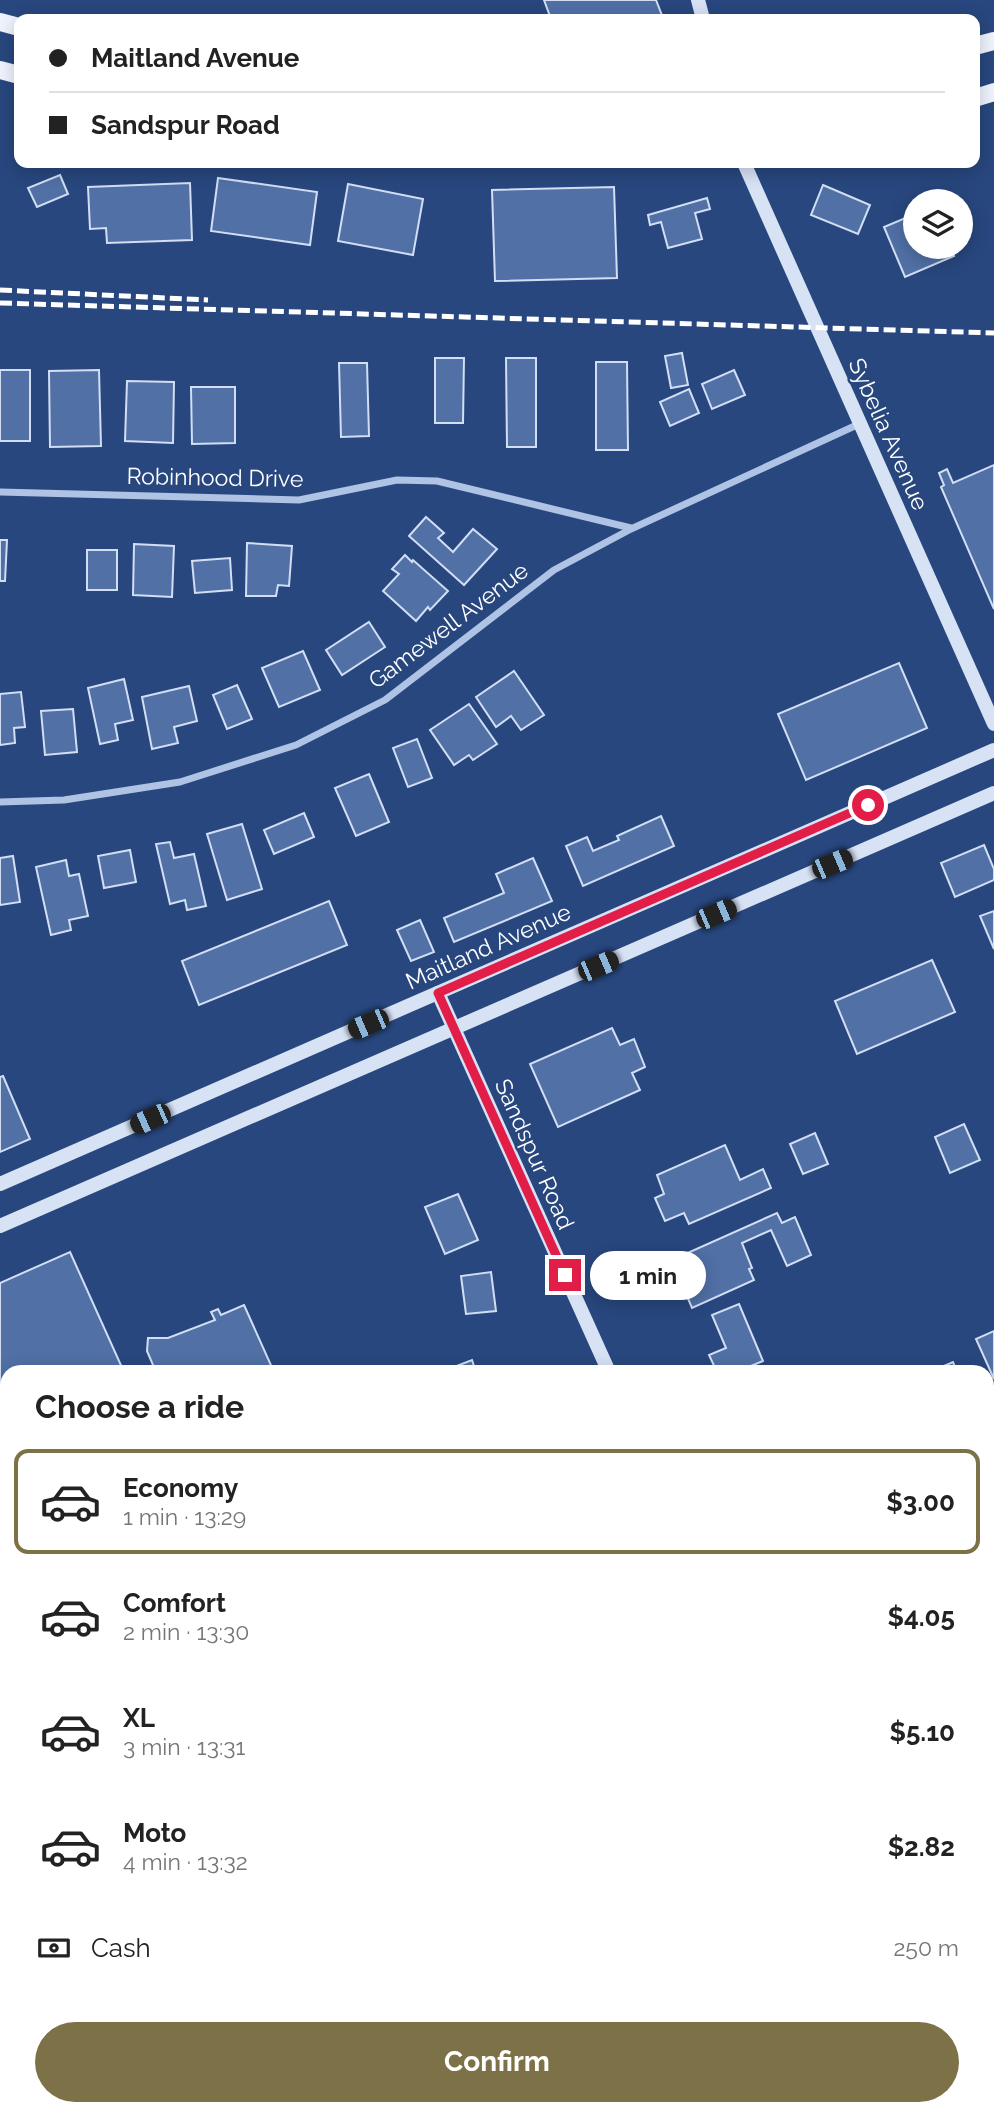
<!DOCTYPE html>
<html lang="en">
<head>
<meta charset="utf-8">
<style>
	:root { --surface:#fff; --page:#f2f2f2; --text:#222; --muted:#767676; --line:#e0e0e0; --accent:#7d7147 }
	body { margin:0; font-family:Raleway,sans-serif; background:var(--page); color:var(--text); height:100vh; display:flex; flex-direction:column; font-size:26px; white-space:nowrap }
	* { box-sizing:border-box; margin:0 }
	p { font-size:23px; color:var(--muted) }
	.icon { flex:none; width:38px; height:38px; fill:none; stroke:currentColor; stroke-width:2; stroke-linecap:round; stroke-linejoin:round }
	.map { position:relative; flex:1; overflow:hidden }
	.details { position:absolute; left:0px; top:1365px; width:994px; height:751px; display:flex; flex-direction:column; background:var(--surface); border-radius:21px 21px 0 0; box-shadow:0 4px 18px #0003 }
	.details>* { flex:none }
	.banner { position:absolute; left:14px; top:14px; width:966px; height:154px; border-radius:14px; box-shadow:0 4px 18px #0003; display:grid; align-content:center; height:154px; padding:0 35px; background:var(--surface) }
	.buttons { position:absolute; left:903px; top:189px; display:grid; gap:14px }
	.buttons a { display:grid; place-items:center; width:70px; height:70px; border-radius:50%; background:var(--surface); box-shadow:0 4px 18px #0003; font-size:35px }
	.end { position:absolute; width:32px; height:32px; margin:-16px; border:9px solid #e11d48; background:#fff; box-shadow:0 0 0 4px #fff }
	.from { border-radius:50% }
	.bubble { position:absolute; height:49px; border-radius:24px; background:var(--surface); box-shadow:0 4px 18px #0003; font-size:23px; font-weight:700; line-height:49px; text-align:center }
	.car { position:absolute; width:21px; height:42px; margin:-21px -10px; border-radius:9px; box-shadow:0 0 5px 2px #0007; background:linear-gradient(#222 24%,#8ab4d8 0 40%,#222 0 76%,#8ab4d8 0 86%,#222 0) }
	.banner b { display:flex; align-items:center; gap:24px; height:66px; font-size:26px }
	.banner b+b { border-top:2px solid var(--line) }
	.banner i { width:18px; height:18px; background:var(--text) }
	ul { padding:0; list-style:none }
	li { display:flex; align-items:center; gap:21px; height:105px; margin:0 14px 10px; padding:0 21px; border:4px solid transparent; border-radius:14px }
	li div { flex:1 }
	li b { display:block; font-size:26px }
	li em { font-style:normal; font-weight:700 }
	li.on { border-color:var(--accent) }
	li>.icon { width:63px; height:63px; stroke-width:1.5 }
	h2 { padding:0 35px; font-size:32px; line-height:84px }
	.pay { display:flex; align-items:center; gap:18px; height:77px; padding:0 35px; font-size:26px }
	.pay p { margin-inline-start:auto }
	.action { display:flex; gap:14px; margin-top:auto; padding:14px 35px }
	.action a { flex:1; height:80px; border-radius:42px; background:var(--accent); color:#fff; font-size:28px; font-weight:700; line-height:80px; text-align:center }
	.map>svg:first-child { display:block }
	.building { fill:#5170a6; stroke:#d1def4; stroke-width:2 }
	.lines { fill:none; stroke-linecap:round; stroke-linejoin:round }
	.street { stroke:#afc3e5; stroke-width:7 }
	.secondary { stroke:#d7e2f5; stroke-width:14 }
	.primary { stroke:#eef3fd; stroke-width:18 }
	.rail { stroke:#fff; stroke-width:5; stroke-dasharray:12 5; stroke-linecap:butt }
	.route { stroke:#e11d48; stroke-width:9 }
	.labels { text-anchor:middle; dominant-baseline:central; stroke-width:5; stroke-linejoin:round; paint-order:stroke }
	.street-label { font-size:23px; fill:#fff; stroke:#28477e }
</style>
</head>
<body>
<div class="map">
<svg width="994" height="2115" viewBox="0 0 994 2115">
	<rect width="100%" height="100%" fill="#28477e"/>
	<g class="building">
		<polygon points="544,0 656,0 663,18 551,19"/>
		<polygon points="60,175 68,194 37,207 28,188"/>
		<polygon points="218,178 317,192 310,245 211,231"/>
		<polygon points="190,183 192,240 107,243 106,228 90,229 88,187"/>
		<polygon points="348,184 423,199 413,255 338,241"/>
		<polygon points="823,185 870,205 858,234 811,215"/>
		<polygon points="614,187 617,278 495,281 492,190"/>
		<polygon points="707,198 710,209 695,213 702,239 668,248 661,222 650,225 648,215"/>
		<polygon points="915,214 915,247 950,247 954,256 905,277 884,227"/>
		<polygon points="682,353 688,385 671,388 665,356"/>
		<polygon points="435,358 464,358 463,423 435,423"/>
		<polygon points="506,358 536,358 536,447 507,447"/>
		<polygon points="596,362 627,362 628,450 596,450"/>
		<polygon points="339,363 367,363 369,436 341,437"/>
		<rect x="0" y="370" width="30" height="71"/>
		<polygon points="99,370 101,446 50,447 49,371"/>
		<polygon points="734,370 745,395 712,409 702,384"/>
		<polygon points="127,381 174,382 173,443 125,441"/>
		<polygon points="191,387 235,387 235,443 192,444"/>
		<polygon points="689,389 699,413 670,426 660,402"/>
		<polygon points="994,465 994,609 941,487 944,485 939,473 947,469 953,483"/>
		<polygon points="426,517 444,533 438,538 453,552 473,529 497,549 464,585 409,536"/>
		<polygon points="0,540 7,540 5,581 0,581"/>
		<polygon points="247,543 292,546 289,586 278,585 276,596 246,596"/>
		<polygon points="134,544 174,546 172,597 133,595"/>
		<rect x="87" y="550" width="30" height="40"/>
		<polygon points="405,555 412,562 413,560 448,591 430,610 428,607 416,621 383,591 399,574 392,569"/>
		<polygon points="230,558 232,590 195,593 192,561"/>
		<polygon points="369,622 385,647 342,675 326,650"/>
		<polygon points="303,651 320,690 279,707 262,668"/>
		<polygon points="899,663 927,728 806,780 778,714"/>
		<polygon points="514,671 544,715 521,730 511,716 496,727 476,697"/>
		<polygon points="124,679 133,720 115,724 118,740 100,744 88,688"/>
		<polygon points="237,685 252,719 227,729 213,695"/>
		<polygon points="189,686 197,721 174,727 178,743 152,749 142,697"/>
		<polygon points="21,692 25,727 14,728 15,743 0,745 0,694"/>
		<polygon points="469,704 497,744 473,760 469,755 454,765 430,730"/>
		<polygon points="73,709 77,752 45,755 41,711"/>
		<polygon points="417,739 432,778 408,787 393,748"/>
		<polygon points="369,774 389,822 356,836 335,788"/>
		<polygon points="304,813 314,837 274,854 264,830"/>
		<polygon points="661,816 674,846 583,886 566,846 587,837 593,851 619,840 617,836"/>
		<polygon points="242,824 262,889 227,900 207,834"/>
		<polygon points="170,842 174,858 194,854 206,906 187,910 185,900 170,904 156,844"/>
		<polygon points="984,845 994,869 994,880 955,897 941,863"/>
		<polygon points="130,850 136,882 104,888 98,856"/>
		<polygon points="13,856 20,902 0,905 0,858"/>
		<polygon points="533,858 552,901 454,942 444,918 504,893 496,874"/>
		<polygon points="66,860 69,876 79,874 88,916 69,920 71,930 51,935 36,867"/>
		<polygon points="329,901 347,945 199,1005 182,961"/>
		<polygon points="994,911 994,949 980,916"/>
		<polygon points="420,920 434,952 411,961 397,930"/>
		<polygon points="932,960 955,1012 857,1054 835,1001"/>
		<polygon points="612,1028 620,1045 634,1039 645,1067 632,1073 640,1090 558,1127 530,1064"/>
		<polygon points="3,1076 30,1139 0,1152 0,1077"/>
		<polygon points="964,1124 980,1160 950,1173 935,1137"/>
		<polygon points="815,1133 828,1164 803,1174 790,1144"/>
		<polygon points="725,1145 740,1180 763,1169 771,1188 689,1224 684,1213 665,1221 655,1198 664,1194 657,1175"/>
		<polygon points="458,1194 478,1240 445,1254 425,1207"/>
		<polygon points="777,1213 782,1223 795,1217 811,1255 787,1266 771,1230 742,1243 752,1268 749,1269 754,1280 692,1308 686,1294 692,1291 684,1270 689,1267 683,1255"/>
		<polygon points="70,1252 124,1372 7,1372 7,1524 0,1527 0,1283"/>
		<polygon points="491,1272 496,1311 466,1314 461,1276"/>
		<polygon points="739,1304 763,1361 736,1372 717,1372 709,1355 726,1348 712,1315"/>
		<polygon points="244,1305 274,1372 156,1372 147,1351 148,1338 168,1338 215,1320 211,1312 218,1309 221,1315"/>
		<polygon points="994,1331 994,1379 976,1339"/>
		<polygon points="472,1360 476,1372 441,1372"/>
		<polygon points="953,1362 957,1372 930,1372"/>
		<polygon points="994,1500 994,1542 987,1528 987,1504"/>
		<polygon points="0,1574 7,1589 7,1605 0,1608"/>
		<polygon points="994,2027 994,2077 987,2060 987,2030"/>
		<polygon points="702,2109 757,2109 760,2115 700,2115 698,2110"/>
	</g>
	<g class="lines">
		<g class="street">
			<polyline points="0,492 299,500 397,480 437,481 631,528"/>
			<polyline points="0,802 64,800 180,782 296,745 385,700 554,570 631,529 859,424"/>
			<polyline points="987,1460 994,1457"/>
			<polyline points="987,1717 994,1714"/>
			<polyline points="561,2115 575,2109"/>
		</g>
		<g class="secondary">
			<polyline points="698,0 703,19"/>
			<polyline points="744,163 994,724"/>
			<polyline points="438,993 609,1372"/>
			<polyline points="0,1184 994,750"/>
			<polyline points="0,1226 994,793"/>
			<polyline points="955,2109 959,2115"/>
		</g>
		<g class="primary">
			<polyline points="0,22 19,27"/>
			<polyline points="975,46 994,41"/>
			<polyline points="0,70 19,75"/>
			<polyline points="975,98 994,92"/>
		</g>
		<g class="rail">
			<polyline points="0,290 208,300"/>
			<polyline points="0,303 994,333"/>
		</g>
	</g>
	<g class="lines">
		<polyline class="route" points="565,1275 438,993 868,805"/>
	</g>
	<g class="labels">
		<g class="street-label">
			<text transform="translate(889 434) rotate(66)">Sybelia Avenue</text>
			<text transform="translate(215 477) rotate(1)">Robinhood Drive</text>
			<text transform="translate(448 625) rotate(-37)">Gamewell Avenue</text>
			<text transform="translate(488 946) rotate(-24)">Maitland Avenue</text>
			<text transform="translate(535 1154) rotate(66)">Sandspur Road</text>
		</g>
	</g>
</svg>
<div class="buttons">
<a><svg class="icon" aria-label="layers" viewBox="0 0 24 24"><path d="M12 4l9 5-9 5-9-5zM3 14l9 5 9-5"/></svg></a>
</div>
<i class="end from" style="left:868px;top:805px"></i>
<i class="end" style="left:565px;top:1275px"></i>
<div class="bubble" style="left:590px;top:1251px;width:116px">1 min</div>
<i class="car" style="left:832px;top:864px;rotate:67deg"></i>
<i class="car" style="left:716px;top:914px;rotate:67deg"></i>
<i class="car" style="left:598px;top:966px;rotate:67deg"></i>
<i class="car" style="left:368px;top:1024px;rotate:247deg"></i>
<i class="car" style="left:150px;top:1119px;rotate:246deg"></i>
<div class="banner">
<b><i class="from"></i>Maitland Avenue</b>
<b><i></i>Sandspur Road</b>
</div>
<section class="details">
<h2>Choose a ride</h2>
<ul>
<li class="on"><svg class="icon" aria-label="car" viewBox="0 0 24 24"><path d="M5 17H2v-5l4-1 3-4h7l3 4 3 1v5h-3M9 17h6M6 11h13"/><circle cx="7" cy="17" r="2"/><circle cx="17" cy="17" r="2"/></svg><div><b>Economy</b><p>1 min · 13:29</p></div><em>$3.00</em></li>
<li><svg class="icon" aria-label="car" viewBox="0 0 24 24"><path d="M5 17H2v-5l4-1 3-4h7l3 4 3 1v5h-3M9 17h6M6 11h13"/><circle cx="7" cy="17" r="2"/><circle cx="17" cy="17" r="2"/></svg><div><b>Comfort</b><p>2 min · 13:30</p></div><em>$4.05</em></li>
<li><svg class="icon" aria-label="car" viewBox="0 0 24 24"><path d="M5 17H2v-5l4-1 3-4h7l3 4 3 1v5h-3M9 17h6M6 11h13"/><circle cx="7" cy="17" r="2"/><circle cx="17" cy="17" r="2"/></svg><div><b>XL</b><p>3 min · 13:31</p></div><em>$5.10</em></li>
<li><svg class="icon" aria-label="car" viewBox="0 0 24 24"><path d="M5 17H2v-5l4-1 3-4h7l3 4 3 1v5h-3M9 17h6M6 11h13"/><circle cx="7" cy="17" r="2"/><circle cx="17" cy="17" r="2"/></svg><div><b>Moto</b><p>4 min · 13:32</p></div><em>$2.82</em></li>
</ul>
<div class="pay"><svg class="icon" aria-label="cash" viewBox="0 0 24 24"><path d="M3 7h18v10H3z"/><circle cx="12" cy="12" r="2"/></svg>Cash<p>250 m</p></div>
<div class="action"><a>Confirm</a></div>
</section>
</div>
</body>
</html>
